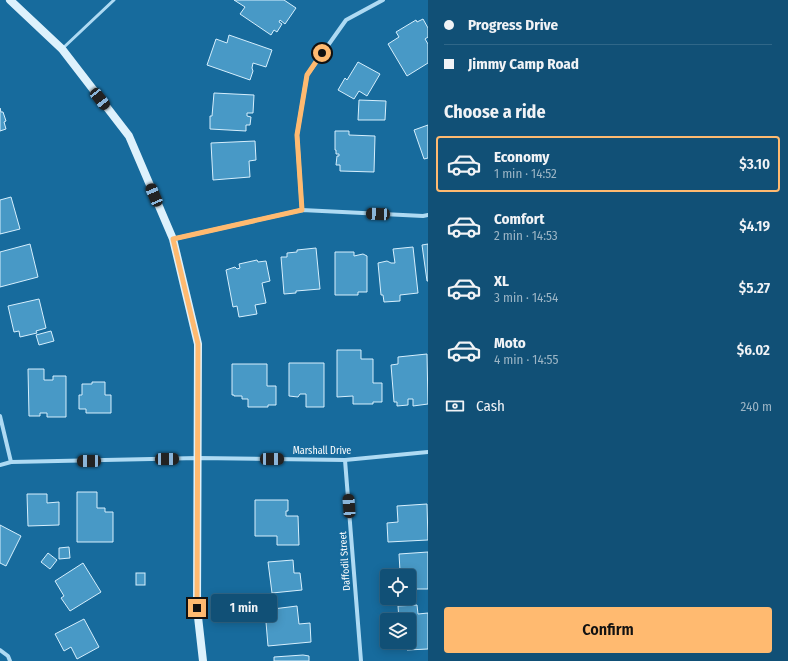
<!DOCTYPE html>
<html lang="en">
<head>
<meta charset="utf-8">
<style>
	:root { --surface:#115076; --page:#1a577b; --text:#f1f3f6; --muted:#9cb5c5; --line:#306788; --accent:#ffba70 }
	body { margin:0; font-family:"Fira Sans Condensed",sans-serif; background:var(--page); color:var(--text); height:100vh; display:flex; flex-direction:column; font-size:15px; white-space:nowrap }
	* { box-sizing:border-box; margin:0 }
	p { font-size:13px; color:var(--muted) }
	.icon { flex:none; width:22px; height:22px; fill:none; stroke:currentColor; stroke-width:2; stroke-linecap:round; stroke-linejoin:round }
	.map { position:relative; flex:1; overflow:hidden }
	.sheet { display:flex; flex-direction:column; background:var(--surface); width:360px }
	.sheet>* { flex:none }
	.guide { display:grid; align-content:center; height:88px; padding:0 16px; background:var(--surface) }
	.tools { position:absolute; left:380px; top:569px; display:grid; gap:8px }
	.tools a { display:grid; place-items:center; width:36px; height:36px; border-radius:4px; background:var(--surface); box-shadow:0 2px 10px #0003,0 0 0 1px var(--line); font-size:20px }
	.end { position:absolute; width:18px; height:18px; margin:-9px; border:5px solid #ffba70; background:#111; box-shadow:0 0 0 2px #111 }
	.from { border-radius:50% }
	.bubble { position:absolute; height:28px; border-radius:4px; background:var(--surface); box-shadow:0 2px 10px #0003,0 0 0 1px var(--line); font-size:13px; font-weight:600; line-height:28px; text-align:center }
	.car { position:absolute; width:12px; height:24px; margin:-12px -6px; border-radius:5px; box-shadow:0 0 3px 1px #0007; background:linear-gradient(#222 24%,#8ab4d8 0 40%,#222 0 76%,#8ab4d8 0 86%,#222 0) }
	.guide b { display:flex; align-items:center; gap:14px; height:38px; font-size:15px }
	.guide b+b { border-top:1px solid var(--line) }
	.guide i { width:10px; height:10px; background:var(--text) }
	ul { padding:0; list-style:none }
	li { display:flex; align-items:center; gap:12px; height:56px; margin:0 8px 6px; padding:0 8px; border:2px solid transparent; border-radius:4px }
	li div { flex:1 }
	li b { display:block; font-size:15px }
	li em { font-style:normal; font-weight:600 }
	li.active { border-color:var(--accent) }
	li>.icon { width:36px; height:36px; stroke-width:1.5 }
	h2 { padding:0 16px; font-size:18px; line-height:48px }
	.pay { display:flex; align-items:center; gap:10px; height:44px; padding:0 16px; font-size:15px }
	.pay p { margin-inline-start:auto }
	.cta { display:flex; gap:8px; margin-top:auto; padding:8px 16px }
	.cta a { flex:1; height:46px; border-radius:4px; background:var(--accent); color:#111; font-size:16px; font-weight:600; line-height:46px; text-align:center }
	main { display:flex; flex:1; min-height:0 }
	.map>svg:first-child { display:block }
	.building { fill:#4899c6; stroke:#d6effd }
	.lines { fill:none; stroke-linecap:round; stroke-linejoin:round }
	.lane { stroke:#aedaf3; stroke-width:3 }
	.street { stroke:#aedaf3; stroke-width:4 }
	.secondary { stroke:#ddf1fc; stroke-width:8 }
	.route { stroke:#ffba70; stroke-width:5 }
	.labels { text-anchor:middle; dominant-baseline:central; stroke-width:4; stroke-linejoin:round; paint-order:stroke }
	.street-label { font-size:10px; fill:#fff; stroke:#176b9d }
</style>
</head>
<body>
<main>
<div class="map">
<svg width="428" height="661" viewBox="0 0 428 661">
	<rect width="100%" height="100%" fill="#176b9d"/>
	<g class="building">
		<polygon points="234,0 284,0 296,8 285,24 280,20 279,22 282,24 277,32 274,30 271,35 240,14 245,7"/>
		<polygon points="423,19 428,28 428,37 425,39 428,44 428,63 407,76 388,44 399,37 396,32 416,20 417,22"/>
		<polygon points="229,35 272,50 266,67 253,63 252,68 253,71 250,80 207,65 216,39 227,43"/>
		<polygon points="358,62 380,74 367,96 359,91 354,99 338,90 345,78 347,80"/>
		<polygon points="214,93 254,95 253,113 247,113 247,116 251,117 250,125 246,125 246,131 210,129 210,116 212,116"/>
		<polygon points="359,100 386,101 385,120 358,120"/>
		<polygon points="0,108 1,112 3,112 6,121 4,122 6,129 0,131"/>
		<polygon points="428,125 428,158 424,159 414,130"/>
		<polygon points="335,131 349,131 349,135 375,136 374,172 340,171 340,165 336,165 337,156 339,156 339,154 336,154 336,150 335,150"/>
		<polygon points="255,141 256,160 249,161 250,177 213,180 211,143"/>
		<polygon points="11,197 20,229 0,234 0,200"/>
		<polygon points="30,244 38,277 0,287 0,252"/>
		<polygon points="428,244 428,281 427,281 422,245"/>
		<polygon points="413,247 418,293 400,295 400,301 384,302 383,295 381,295 378,263 387,261 391,263 395,263 393,249"/>
		<polygon points="316,248 320,289 296,291 296,293 284,294 281,257 287,257 287,253 297,252 297,250"/>
		<polygon points="335,252 354,252 354,256 363,254 367,256 367,292 358,292 358,295 335,295"/>
		<polygon points="257,260 258,262 266,261 270,281 262,283 266,303 255,305 257,314 239,317 237,306 233,307 226,270 235,267 237,269 240,268 239,264"/>
		<polygon points="39,299 46,328 36,331 37,333 20,337 19,331 14,332 8,306"/>
		<polygon points="51,331 54,341 39,345 36,335"/>
		<polygon points="337,350 361,350 361,359 373,359 373,383 382,383 382,402 373,402 373,404 353,404 353,396 337,397"/>
		<polygon points="427,354 428,404 413,406 413,399 408,399 408,405 397,406 397,402 394,402 391,365 398,364 398,357"/>
		<polygon points="289,363 324,363 324,407 306,407 306,394 300,394 298,397 289,396"/>
		<polygon points="232,364 267,364 267,386 276,386 276,405 268,405 268,407 248,407 248,399 242,399 242,396 234,396 234,395 232,395"/>
		<polygon points="28,369 44,369 44,380 53,380 53,376 66,376 66,417 47,417 47,413 40,413 40,416 29,416"/>
		<polygon points="92,382 105,382 105,395 111,395 111,413 86,413 86,409 79,409 79,395 82,395 82,384 92,384"/>
		<polygon points="77,492 97,492 97,508 105,508 105,512 113,512 113,542 77,542"/>
		<polygon points="27,494 47,494 47,503 59,502 59,525 28,526"/>
		<polygon points="255,500 288,500 288,511 286,511 286,516 298,516 299,545 277,545 277,536 255,536"/>
		<polygon points="427,504 428,540 388,542 387,523 398,522 397,506"/>
		<polygon points="0,525 21,536 6,566 0,563"/>
		<polygon points="69,547 70,558 59,559 59,548"/>
		<polygon points="428,552 428,589 416,589 416,598 397,599 397,598 409,598 409,576 394,576 393,571 400,571 399,554"/>
		<polygon points="48,553 57,560 50,569 41,562"/>
		<polygon points="293,560 294,573 300,573 302,590 272,593 268,562"/>
		<polygon points="83,563 101,592 70,611 61,598 64,596 55,581"/>
		<rect x="136" y="573" width="9" height="12"/>
		<polygon points="417,605 418,614 428,613 428,649 407,650 406,642 409,642 409,620 399,620 398,606"/>
		<polygon points="297,606 299,624 310,623 311,642 268,646 265,610"/>
		<polygon points="84,619 99,647 77,659 71,647 64,651 55,634"/>
		<polygon points="303,655 309,656 309,661 274,661 274,657"/>
	</g>
	<g class="lines">
		<polyline class="lane" points="62,49 114,0"/>
		<g class="street">
			<polyline points="302,210 297,135 307,75 346,20 383,0"/>
			<polyline points="173,239 302,210 423,216 428,215"/>
			<polyline points="0,416 11,462"/>
			<polyline points="345,460 361,661"/>
			<polyline points="0,465 11,462 198,458 345,460 428,452"/>
			<polyline points="0,650 8,656 10,661"/>
		</g>
		<polyline class="secondary" points="10,0 62,49 129,136 173,239 198,344 197,608 203,661"/>
	</g>
	<g class="lines">
		<polyline class="route" points="197,608 198,344 173,239 302,210 297,135 307,75 322,53"/>
	</g>
	<g class="labels">
		<g class="street-label">
			<text x="322" y="451">Marshall Drive</text>
			<text transform="translate(345 561) rotate(-94)">Daffodil Street</text>
		</g>
	</g>
</svg>
<div class="tools">
<a><svg class="icon" aria-label="locate" viewBox="0 0 24 24"><circle cx="12" cy="12" r="6"/><path d="M12 2v4M12 18v4M2 12h4M18 12h4"/></svg></a>
<a><svg class="icon" aria-label="layers" viewBox="0 0 24 24"><path d="M12 4l9 5-9 5-9-5zM3 14l9 5 9-5"/></svg></a>
</div>
<i class="end from" style="left:322px;top:53px"></i>
<i class="end" style="left:197px;top:608px"></i>
<div class="bubble" style="left:211px;top:594px;width:66px">1 min</div>
<i class="car" style="left:100px;top:99px;rotate:142deg"></i>
<i class="car" style="left:154px;top:195px;rotate:337deg"></i>
<i class="car" style="left:378px;top:214px;rotate:273deg"></i>
<i class="car" style="left:167px;top:459px;rotate:89deg"></i>
<i class="car" style="left:272px;top:459px;rotate:90deg"></i>
<i class="car" style="left:89px;top:461px;rotate:269deg"></i>
<i class="car" style="left:349px;top:506px;rotate:356deg"></i>
</div>
<section class="sheet">
<div class="guide">
<b><i class="from"></i>Progress Drive</b>
<b><i></i>Jimmy Camp Road</b>
</div>
<h2>Choose a ride</h2>
<ul>
<li class="active"><svg class="icon" aria-label="car" viewBox="0 0 24 24"><path d="M5 17H2v-5l4-1 3-4h7l3 4 3 1v5h-3M9 17h6M6 11h13"/><circle cx="7" cy="17" r="2"/><circle cx="17" cy="17" r="2"/></svg><div><b>Economy</b><p>1 min · 14:52</p></div><em>$3.10</em></li>
<li><svg class="icon" aria-label="car" viewBox="0 0 24 24"><path d="M5 17H2v-5l4-1 3-4h7l3 4 3 1v5h-3M9 17h6M6 11h13"/><circle cx="7" cy="17" r="2"/><circle cx="17" cy="17" r="2"/></svg><div><b>Comfort</b><p>2 min · 14:53</p></div><em>$4.19</em></li>
<li><svg class="icon" aria-label="car" viewBox="0 0 24 24"><path d="M5 17H2v-5l4-1 3-4h7l3 4 3 1v5h-3M9 17h6M6 11h13"/><circle cx="7" cy="17" r="2"/><circle cx="17" cy="17" r="2"/></svg><div><b>XL</b><p>3 min · 14:54</p></div><em>$5.27</em></li>
<li><svg class="icon" aria-label="car" viewBox="0 0 24 24"><path d="M5 17H2v-5l4-1 3-4h7l3 4 3 1v5h-3M9 17h6M6 11h13"/><circle cx="7" cy="17" r="2"/><circle cx="17" cy="17" r="2"/></svg><div><b>Moto</b><p>4 min · 14:55</p></div><em>$6.02</em></li>
</ul>
<div class="pay"><svg class="icon" aria-label="cash" viewBox="0 0 24 24"><path d="M3 7h18v10H3z"/><circle cx="12" cy="12" r="2"/></svg>Cash<p>240 m</p></div>
<div class="cta"><a>Confirm</a></div>
</section>
</main>
</body>
</html>
